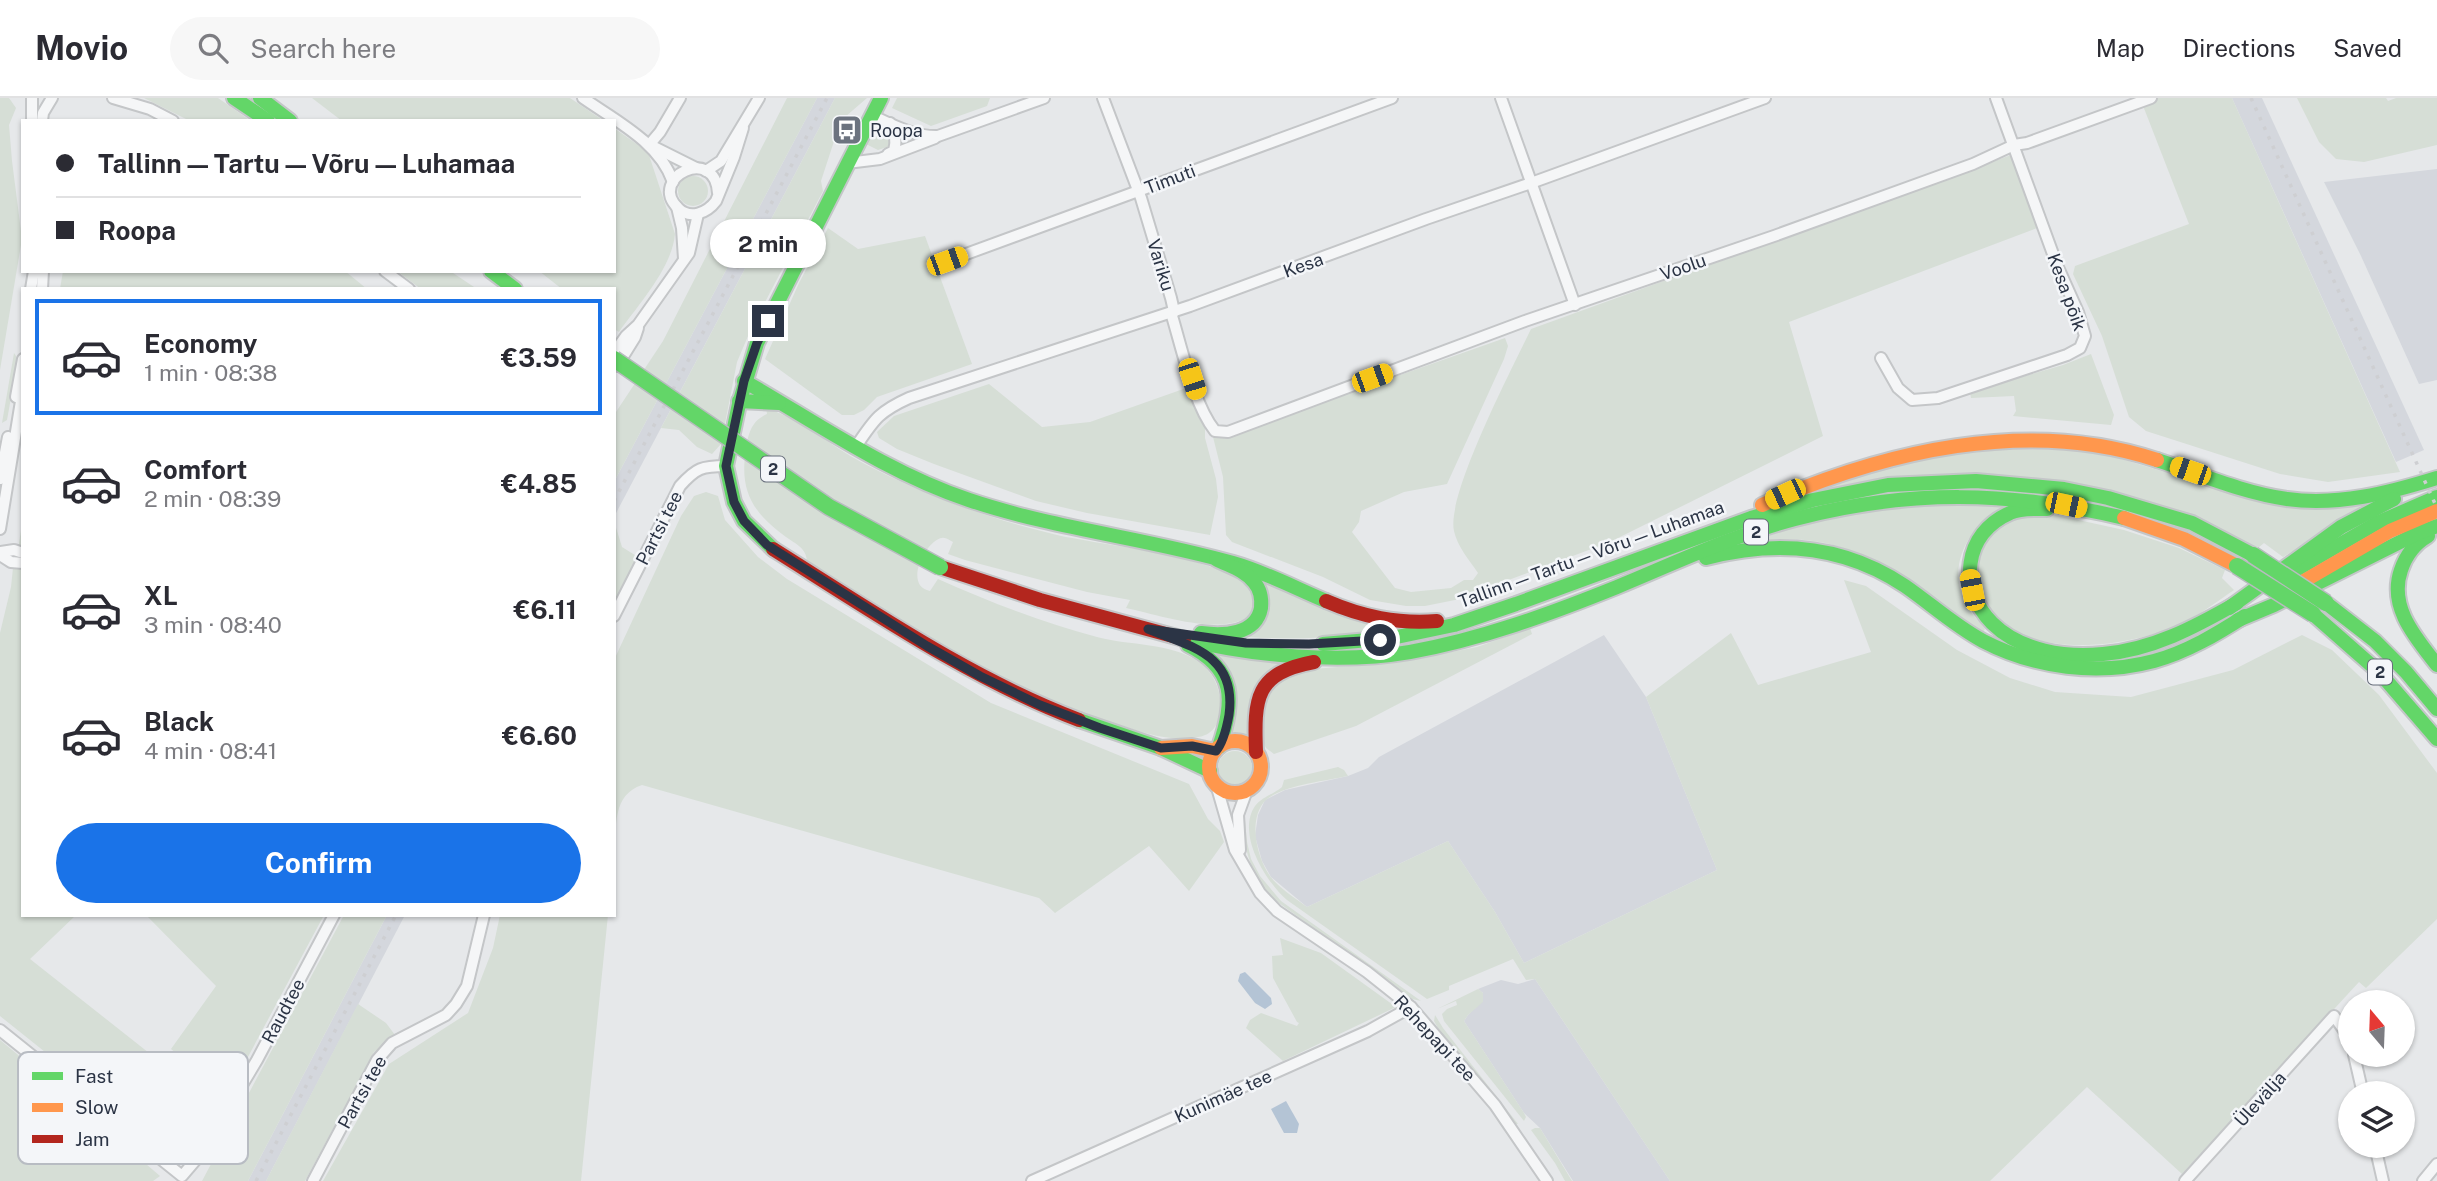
<!DOCTYPE html>
<html lang="en">
<head>
<meta charset="utf-8">
<style>
	:root { --surface:#fff; --page:#f7f7f7; --text:#2b2b33; --muted:#7c7c81; --line:#e1e1e2; --accent:#1a73e8 }
	body { margin:0; font-family:"Public Sans",sans-serif; background:var(--page); color:var(--text); height:100vh; display:flex; flex-direction:column; font-size:26px; white-space:nowrap }
	* { box-sizing:border-box; margin:0 }
	p { font-size:23px; color:var(--muted) }
	.icon { flex:none; width:38px; height:38px; fill:none; stroke:currentColor; stroke-width:2; stroke-linecap:round; stroke-linejoin:round }
	.map { position:relative; flex:1; overflow:hidden }
	.panel { position:absolute; left:21px; top:189px; width:595px; height:630px; display:flex; flex-direction:column; background:var(--surface); border-radius:0px; box-shadow:0 2px 5px #0004 }
	.panel>* { flex:none }
	.banner { position:absolute; left:21px; top:21px; width:595px; height:154px; border-radius:0px; box-shadow:0 2px 5px #0004; display:grid; align-content:center; height:154px; padding:0 35px; background:var(--surface) }
	.needle { width:46px; rotate:341deg }
	.controls { position:absolute; left:2338px; top:892px; display:grid; gap:14px }
	.controls a { display:grid; place-items:center; width:77px; height:77px; border-radius:50%; background:var(--surface); box-shadow:0 2px 5px #0004; font-size:35px }
	.end { position:absolute; width:32px; height:32px; margin:-16px; border:9px solid #2b3445; background:#fff; box-shadow:0 0 0 4px #fff }
	.from { border-radius:50% }
	.bubble { position:absolute; height:49px; border-radius:24px; background:var(--surface); box-shadow:0 2px 5px #0004; font-size:23px; font-weight:700; line-height:49px; text-align:center }
	.car { position:absolute; width:21px; height:42px; margin:-21px -10px; border-radius:9px; box-shadow:0 0 5px 2px #0007; background:linear-gradient(#f5c518 24%,#345 0 40%,#f5c518 0 76%,#345 0 86%,#f5c518 0) }
	.banner b { display:flex; align-items:center; gap:24px; height:66px; font-size:26px }
	.banner b+b { border-top:2px solid var(--line) }
	.banner i { width:18px; height:18px; background:var(--text) }
	ul { padding:12px 0 0; list-style:none }
	li { display:flex; align-items:center; gap:21px; height:116px; margin:0 14px 10px; padding:0 21px; border:4px solid transparent; border-radius:0px }
	li div { flex:1 }
	li b { display:block; font-size:26px }
	li em { font-style:normal; font-weight:700 }
	li.selected { border-color:var(--accent) }
	li>.icon { width:63px; height:63px; stroke-width:1.5 }
	.button { display:flex; gap:14px; margin-top:auto; padding:14px 35px }
	.button a { flex:1; height:80px; border-radius:42px; background:var(--accent); color:#fff; font-size:28px; font-weight:700; line-height:80px; text-align:center }
	header { display:flex; align-items:center; gap:42px; box-sizing:border-box; height:98px; padding:0 35px; background:var(--surface); border-bottom:2px solid var(--line) }
	header strong { font-size:33px }
	nav { display:flex; gap:38px; margin-inline-start:auto; font-size:24px }
	.search { width:490px; height:63px; background:var(--page); display:flex; align-items:center; gap:18px; box-sizing:border-box; padding:0 24px; border-radius:38px; color:var(--muted); font-size:26px }
	.map>svg:first-child { display:block }
	.built { fill:#d4d7dd }
	.green { fill:#d6ded6 }
	.water { fill:#b4c4d5 }
	.lines { fill:none; stroke-linecap:round; stroke-linejoin:round }
	.street-casing { stroke:#c4c6c8; stroke-width:14 }
	.fast-casing { stroke:#c4c6c8; stroke-width:18 }
	.slow-casing { stroke:#c4c6c8; stroke-width:18 }
	.jam-casing { stroke:#c4c6c8; stroke-width:18 }
	.street { stroke:#f5f6f7; stroke-width:10 }
	.fast { stroke:#63d668; stroke-width:14 }
	.slow { stroke:#ff974d; stroke-width:14 }
	.jam { stroke:#b3261e; stroke-width:14 }
	.rail { stroke:#cecfd2; stroke-width:3.5; stroke-dasharray:3.5 7; stroke-linecap:butt }
	.fast-bridge-casing { stroke:#b8bbbf; stroke-width:19; stroke-linecap:butt }
	.fast-bridge { stroke:#63d668; stroke-width:16 }
	.route { stroke:#2b3445; stroke-width:9 }
	.labels { text-anchor:middle; dominant-baseline:central; stroke-width:5; stroke-linejoin:round; paint-order:stroke }
	.shield { fill:#f4f6f9; stroke:#676e7b; stroke-width:2 }
	.shield-label { font-size:16px; font-weight:bold; fill:#2b3445 }
	.poi-label { font-size:18px; fill:#2b3445; stroke:#f4f6f9; text-anchor:start }
	.street-label { font-size:18px; fill:#2b3445; stroke:#f4f6f9 }
	.key { fill:#f4f6f9; stroke:#b8bcc3; stroke-width:2 }
	.key-label { font-size:19px; fill:#2b3445 }
</style>
</head>
<body>
<header>
<strong>Movio</strong>
<div class="search"><svg class="icon" aria-label="search" viewBox="0 0 24 24"><circle cx="10" cy="10" r="6"/><path d="M15 15l6 6"/></svg>Search here</div>
<nav><a>Map</a><a>Directions</a><a>Saved</a></nav>
</header>
<div class="map">
<svg width="2437" height="1083" viewBox="0 0 2437 1083">
	<rect width="100%" height="100%" fill="#e6e8ea"/>
	<g class="built">
		<polygon points="817,0 835,0 614,419 614,384"/>
		<polygon points="2232,0 2262,0 2424,352 2396,364"/>
		<polygon points="2437,71 2437,282 2419,286 2361,158 2324,84"/>
		<polygon points="1604,537 1646,599 1717,772 1524,865 1495,814 1448,743 1307,809 1271,779 1262,763 1255,738 1258,717 1265,702 1285,692 1348,678 1368,670 1379,659"/>
		<polygon points="387,817 405,817 266,1083 248,1083"/>
		<polygon points="1535,881 1670,1083 1573,1083 1540,1030 1524,1015 1464,923 1468,917 1482,903 1483,895 1478,891 1501,882 1518,886"/>
	</g>
	<g class="green">
		<polygon points="0,0 9,0 16,10 9,27 12,63 22,141 0,272"/>
		<polygon points="144,0 218,0 251,23 190,23"/>
		<polygon points="312,0 570,0 604,23 342,23"/>
		<polygon points="787,0 817,0 614,384 614,317 663,243"/>
		<polygon points="835,0 867,0 845,19 839,28 821,83 823,93 751,231 737,264 721,346 712,356 697,349 679,332 661,330"/>
		<polygon points="897,0 990,0 987,8 931,28 892,10"/>
		<polygon points="2140,0 2232,0 2400,374 2328,384 2280,376 2146,333 2129,319 2102,238 2073,176 2075,168 2189,126"/>
		<polygon points="2297,0 2386,0 2388,3 2396,0 2437,0 2437,47 2364,64 2336,61 2319,44"/>
		<polygon points="881,29 888,32 891,44 887,49 878,52 866,46 873,30"/>
		<path d="M614,30L648,54L675,136C672,170 638,207 619,234L614,231V191H562L539,173H614Z"/>
		<path d="M2011,57L2037,130L1789,224L1823,338L1610,444L1455,502L1425,508H1406L1370,502L1323,479L1232,444L1226,437L1223,379L1213,339H1225L1505,240L1508,248L1504,261L1447,386L1404,394L1361,413L1359,424L1352,434L1395,490L1411,494L1451,490L1464,482H1473L1478,475C1470,463 1457,448 1454,433C1446,397 1513,269 1531,231Z"/>
		<circle cx="693" cy="93" r="15"/>
		<polygon points="828,130 858,151 925,138 972,266 877,299 864,312 854,317 842,317 765,261 799,185"/>
		<polygon points="63,173 345,173 367,191 60,191"/>
		<polygon points="397,173 450,173 477,191 421,191"/>
		<polygon points="14,255 18,261 7,322 2,325"/>
		<polygon points="2091,256 2114,317 2111,327 2013,318 2016,313 2014,298 1971,300 1970,294 2063,267"/>
		<polygon points="989,286 1042,329 1090,324 1189,289 1205,328 1205,340 1216,381 1218,399 1210,437 1087,415 1036,403 934,366 897,351 879,340 877,334 894,318"/>
		<path d="M766,310C802,322 829,347 863,365C924,397 989,421 1057,437C1100,447 1216,458 1245,487C1249,491 1251,497 1254,501L1251,517C1222,539 1159,517 1126,510L1130,502L1087,494L965,462L948,456L953,444C951,443 945,439 942,440C927,441 902,488 930,493L938,481C990,504 1043,525 1097,539C1130,548 1170,544 1199,564C1217,577 1224,600 1219,620C1214,637 1202,640 1186,640C1163,642 1142,634 1120,627C1005,594 907,525 807,463C806,450 796,446 786,439C753,415 739,393 746,352C748,336 751,323 767,316Z"/>
		<polygon points="1974,351 2091,352 2229,393 2369,406 2283,459 2264,445 2258,450 2199,421 1825,390 1874,371"/>
		<path d="M706,394L718,398L725,422L758,459L787,481L991,605L1189,686L1208,721L1220,733L1224,744L1189,793L1149,748L1055,815L1039,800L642,687C612,697 617,728 614,755V562L681,418L694,398Z"/>
		<path d="M1921,405L2006,407C1974,423 1947,462 1963,499C1968,512 1977,521 1985,531L1982,536C1932,499 1878,452 1813,443C1794,440 1773,442 1754,443L1812,423Z"/>
		<path d="M2051,416L2124,432L2179,450L2225,472L2222,480L2234,492C2219,502 2205,513 2190,521C2143,547 2051,561 2006,527C1968,499 1964,446 2009,423C2022,416 2036,417 2051,416Z"/>
		<polygon points="23,420 23,817 76,817 30,861 220,1011 189,1060 179,1061 0,918 0,535 11,489 13,470 15,470"/>
		<polygon points="614,423 622,449 638,459 614,504"/>
		<path d="M1264,481C1307,500 1348,522 1394,531C1342,540 1300,542 1247,539Z"/>
		<path d="M1844,482L1866,488L1957,552L2010,580L2055,594L2131,599L2233,572L2302,537L2332,552L2379,597L2437,675V821L2366,890L2359,884L2182,1076L2087,989L1990,1083H1670L1535,881L1526,882L1513,861L1449,888V892L1427,901L1287,802C1266,784 1236,736 1255,708C1262,699 1274,696 1282,689L1284,682L1338,669L1344,672L1348,678C1326,683 1283,687 1266,702C1247,720 1257,760 1270,778C1279,790 1295,800 1307,809L1448,743L1495,814L1524,865L1717,772L1646,599L1731,535L1758,587L1871,554Z"/>
		<polygon points="1530,530 1532,536 1356,628 1274,656 1266,650 1262,642 1267,600 1275,588 1291,576 1313,571 1400,564 1477,549"/>
		<polygon points="1215,555 1283,562 1247,640 1231,637"/>
		<circle cx="1235" cy="670" r="17"/>
		<path d="M1242,721L1245,722L1247,744L1251,761L1260,778L1281,803L1421,903L1412,901L1272,800C1251,776 1244,752 1242,721Z"/>
		<polygon points="146,817 324,817 227,998 171,951 216,888"/>
		<polygon points="344,817 387,817 248,1083 202,1083"/>
		<polygon points="500,817 608,817 581,1083 323,1083 389,966 468,915 493,850"/>
		<polygon points="1280,840 1321,855 1396,909 1283,963 1246,930 1250,922 1261,915 1297,928 1299,925 1297,924 1273,880 1272,858 1283,857"/>
		<polygon points="1478,891 1483,895 1483,904 1468,917 1464,923 1524,1015 1526,1019 1524,1023 1444,923 1442,916 1447,911 1457,907 1456,903 1437,911"/>
		<polygon points="358,906 386,925 395,937 374,954 305,1083 266,1083"/>
		<polygon points="1435,917 1443,930 1518,1026 1515,1026 1439,932 1434,923"/>
		<polygon points="0,942 23,961 160,1078 153,1083 0,1083"/>
		<polygon points="1535,1030 1540,1030 1572,1083 1565,1083 1555,1065 1531,1032"/>
	</g>
	<g class="water">
		<polygon points="1245,874 1271,900 1272,906 1265,911 1255,905 1238,883 1240,876"/>
		<polygon points="1286,1003 1299,1026 1297,1035 1284,1035 1271,1011"/>
	</g>
	<g class="lines">
		<g class="street-casing">
			<g id="street">
				<polyline points="32,0 32,23"/>
				<polyline points="113,0 150,11 173,23"/>
				<path d="M583,0C616,23 659,44 673,84"/>
				<path d="M1103,0L1141,100L1171,200L1174,213L1172,218C1182,251 1194,307 1215,333L1228,334L1525,223L1774,138L1973,66L2014,47L2027,45L2151,0"/>
				<polyline points="1501,0 1575,207"/>
				<path d="M872,18C894,27 914,39 938,38L1044,0"/>
				<polyline points="42,23 43,15 52,0"/>
				<polyline points="649,47 660,34 680,0"/>
				<polyline points="652,48 696,70"/>
				<path d="M888,56L894,53C897,42 895,35 890,25"/>
				<polyline points="847,65 880,61 935,40"/>
				<polyline points="706,73 721,63 759,0"/>
				<path d="M718,95C715,46 647,80 678,110C690,122 707,115 716,103L734,59L743,30"/>
				<polyline points="677,109 682,130 684,161"/>
				<polyline points="947,163 1392,0"/>
				<polyline points="385,173 409,191"/>
				<polyline points="31,191 34,173"/>
				<polyline points="42,191 43,173"/>
				<polyline points="614,255 626,238 638,227 689,155 698,116"/>
				<polyline points="1881,260 1898,290 1912,302 1938,300 2067,257 2080,250 2085,238 2078,214 2057,167 1996,0"/>
				<polyline points="617,268 635,239 638,230"/>
				<polyline points="16,299 23,261"/>
				<path d="M855,350C874,322 878,314 909,300L1190,208L1426,121L1531,85L1765,0"/>
				<polyline points="0,381 8,339"/>
				<polyline points="0,431 23,291"/>
				<polyline points="0,454 14,452 23,455"/>
				<polyline points="0,457 11,464 23,465"/>
				<path d="M614,518L680,388C696,370 702,368 726,368"/>
				<polyline points="1216,686 1235,752 1260,795 1277,813 1367,874 1411,909 1495,1007 1547,1083"/>
				<polyline points="1240,752 1238,717 1247,692"/>
				<polyline points="0,932 182,1078 200,1057 257,962 334,817"/>
				<polyline points="2354,957 2363,996"/>
				<polyline points="2375,1048 2383,1083"/>
				<polyline points="313,1083 377,962 392,945 446,917 456,906 467,888 484,817"/>
				<polyline points="1032,1083 1368,933 1411,909"/>
				<polyline points="2185,1083 2334,918 2350,941"/>
				<polyline points="2423,1083 2437,1066"/>
			</g>
		</g>
		<g class="fast-casing">
			<g id="fast">
				<polyline points="234,0 268,23"/>
				<polyline points="260,0 290,23"/>
				<polyline points="491,173 515,191"/>
				<path d="M744,283C817,325 888,375 969,402C1055,431 1146,440 1233,465C1265,474 1295,490 1326,503"/>
				<polyline points="739,303 779,305"/>
				<path d="M2157,362C2200,376 2243,395 2287,401C2338,408 2389,395 2437,380"/>
				<path d="M2047,411C2035,411 2021,410 2010,415C1963,435 1958,491 1992,525C2020,553 2066,560 2103,556C2152,552 2195,529 2237,505"/>
				<path d="M2428,438C2414,446 2406,457 2401,472C2388,509 2416,540 2437,567"/>
				<polyline points="773,451 744,423 734,404 726,368 739,306 757,245 881,0"/>
				<path d="M1706,460C1775,442 1844,447 1905,488C1931,506 1955,528 1983,543C2035,570 2098,578 2154,563C2187,554 2217,536 2245,518"/>
				<polyline points="2294,473 2377,425 2437,399"/>
				<polyline points="2326,505 2375,543 2406,574 2437,611"/>
				<polyline points="2229,510 2341,429 2394,401"/>
				<polyline points="2313,516 2379,574 2437,641"/>
				<polyline points="2238,522 2274,507 2418,435 2437,428"/>
				<path d="M1201,535C1223,538 1256,537 1261,510C1262,500 1260,491 1254,484C1245,472 1229,468 1216,461"/>
				<path d="M1184,541C1252,558 1341,566 1410,554C1482,541 1550,516 1617,489C1675,465 1734,437 1795,421C1909,391 2010,393 2124,420"/>
				<polyline points="1323,546 1392,540 1454,527 1516,506 1751,420 1813,402 1888,387 1976,383 2064,391 2108,400 2192,425 2253,457"/>
				<path d="M1188,547C1236,571 1235,603 1219,649"/>
				<polyline points="1079,622 1161,650 1210,673"/>
			</g>
		</g>
		<g class="slow-casing">
			<g id="slow">
				<path d="M1762,407C1884,353 2027,319 2157,362"/>
				<polyline points="2124,420 2184,441 2237,468"/>
				<polyline points="2304,483 2390,433 2437,413"/>
				<circle cx="1235" cy="669" r="26"/>
				<polyline points="1161,650 1192,648 1215,653"/>
			</g>
		</g>
		<g class="jam-casing">
			<g id="jam">
				<path d="M773,451C872,513 969,580 1079,622"/>
				<polyline points="940,469 1040,502 1184,541"/>
				<path d="M1326,503C1363,519 1397,526 1437,523"/>
				<path d="M1256,654C1254,600 1255,575 1314,564"/>
			</g>
		</g>
		<use href="#street" class="street"/>
		<use href="#fast" class="fast"/>
		<use href="#slow" class="slow"/>
		<use href="#jam" class="jam"/>
		<g class="rail">
			<polyline points="2251,0 2437,410"/>
			<polyline points="614,403 827,0"/>
			<polyline points="256,1083 396,817"/>
		</g>
		<g class="fast-bridge-casing">
			<g id="fast-bridge">
				<polyline points="614,261 829,409 940,469"/>
				<polyline points="2253,457 2326,505"/>
				<polyline points="2237,468 2313,516"/>
			</g>
		</g>
		<use href="#fast-bridge" class="fast-bridge"/>
	</g>
	<g class="lines">
		<path class="route" d="M768,223L757,245L744,283L726,368L734,404L744,423L767,447L927,548L980,578L1040,607L1100,630L1161,650L1192,648L1216,653C1223,645 1227,628 1229,617C1237,557 1192,549 1148,531L1246,545L1309,546L1380,542"/>
	</g>
	<defs>
		<g id="bus-square" transform="scale(1.575)"><rect x="-9" y="-9" width="18" height="18" rx="4" fill="#6c737f" stroke="#f4f6f9"/><path d="M-5-6H5V4H4V6H2V4H-2V6H-4V4H-5ZM-3.5-4V0h7V-4ZM-3.5 1.2v1.5H-2V1.2ZM2 1.2v1.5H3.5V1.2Z" fill="#fff"/></g>
	</defs>
	<g fill-rule="evenodd">
		<use href="#bus-square" x="847" y="32"/>
	</g>
	<g class="labels">
		<g class="shield">
			<rect x="761" y="358.5" width="24" height="25" rx="5"/>
			<rect x="1744" y="421.5" width="24" height="25" rx="5"/>
			<rect x="2368" y="561.5" width="24" height="25" rx="5"/>
		</g>
		<g class="shield-label">
			<text x="773" y="371">2</text>
			<text x="1756" y="434">2</text>
			<text x="2380" y="574">2</text>
		</g>
		<g class="poi-label">
			<text x="870" y="32">Roopa</text>
		</g>
		<g class="street-label">
			<text transform="translate(1170 81) rotate(-21)">Timuti</text>
			<text transform="translate(1161 167) rotate(73)">Variku</text>
			<text transform="translate(1303 167) rotate(-20)">Kesa</text>
			<text transform="translate(1683 169) rotate(-19)">Voolu</text>
			<text transform="translate(2067 194) rotate(70)">Kesa põik</text>
			<text transform="translate(659 430) rotate(-63)">Partsi tee</text>
			<text transform="translate(1591 456) rotate(-20)">Tallinn — Tartu — Võru — Luhamaa</text>
			<text transform="translate(283 913) rotate(-62)">Raudtee</text>
			<text transform="translate(1435 940) rotate(47)">Rehepapi tee</text>
			<text transform="translate(362 994) rotate(-61)">Partsi tee</text>
			<text transform="translate(1223 998) rotate(-24)">Kunimäe tee</text>
			<text transform="translate(2260 1001) rotate(-48)">Ülevälja</text>
		</g>
	</g>
	<rect x="18" y="954" width="230" height="112" rx="10" class="key"/>
	<rect x="32" y="974" width="31" height="8" fill="#63d668"/>
	<rect x="32" y="1005" width="31" height="9" fill="#ff974d"/>
	<rect x="32" y="1037" width="31" height="8" fill="#b3261e"/>
	<g class="key-label">
		<text x="75" y="985">Fast</text>
		<text x="75" y="1016">Slow</text>
		<text x="75" y="1048">Jam</text>
	</g>
</svg>
<div class="controls">
<a><svg class="needle" viewBox="-14 -14 28 28"><path d="M0-13l5 13h-10z" fill="#e53935"/><path d="M0 13l5-13h-10z" fill="#7c7c81"/></svg></a>
<a><svg class="icon" aria-label="layers" viewBox="0 0 24 24"><path d="M12 4l9 5-9 5-9-5zM3 14l9 5 9-5"/></svg></a>
</div>
<i class="end from" style="left:1380px;top:542px"></i>
<i class="end" style="left:768px;top:223px"></i>
<div class="bubble" style="left:710px;top:121px;width:116px">2 min</div>
<i class="car" style="left:947px;top:163px;rotate:70deg"></i>
<i class="car" style="left:1372px;top:280px;rotate:70deg"></i>
<i class="car" style="left:1192px;top:281px;rotate:162deg"></i>
<i class="car" style="left:2190px;top:373px;rotate:289deg"></i>
<i class="car" style="left:1785px;top:396px;rotate:245deg"></i>
<i class="car" style="left:2066px;top:407px;rotate:102deg"></i>
<i class="car" style="left:1972px;top:492px;rotate:349deg"></i>
<div class="banner">
<b><i class="from"></i>Tallinn — Tartu — Võru — Luhamaa</b>
<b><i></i>Roopa</b>
</div>
<section class="panel">
<ul>
<li class="selected"><svg class="icon" aria-label="car" viewBox="0 0 24 24"><path d="M5 17H2v-5l4-1 3-4h7l3 4 3 1v5h-3M9 17h6M6 11h13"/><circle cx="7" cy="17" r="2"/><circle cx="17" cy="17" r="2"/></svg><div><b>Economy</b><p>1 min · 08:38</p></div><em>€3.59</em></li>
<li><svg class="icon" aria-label="car" viewBox="0 0 24 24"><path d="M5 17H2v-5l4-1 3-4h7l3 4 3 1v5h-3M9 17h6M6 11h13"/><circle cx="7" cy="17" r="2"/><circle cx="17" cy="17" r="2"/></svg><div><b>Comfort</b><p>2 min · 08:39</p></div><em>€4.85</em></li>
<li><svg class="icon" aria-label="car" viewBox="0 0 24 24"><path d="M5 17H2v-5l4-1 3-4h7l3 4 3 1v5h-3M9 17h6M6 11h13"/><circle cx="7" cy="17" r="2"/><circle cx="17" cy="17" r="2"/></svg><div><b>XL</b><p>3 min · 08:40</p></div><em>€6.11</em></li>
<li><svg class="icon" aria-label="car" viewBox="0 0 24 24"><path d="M5 17H2v-5l4-1 3-4h7l3 4 3 1v5h-3M9 17h6M6 11h13"/><circle cx="7" cy="17" r="2"/><circle cx="17" cy="17" r="2"/></svg><div><b>Black</b><p>4 min · 08:41</p></div><em>€6.60</em></li>
</ul>
<div class="button"><a>Confirm</a></div>
</section>
</div>
</body>
</html>
